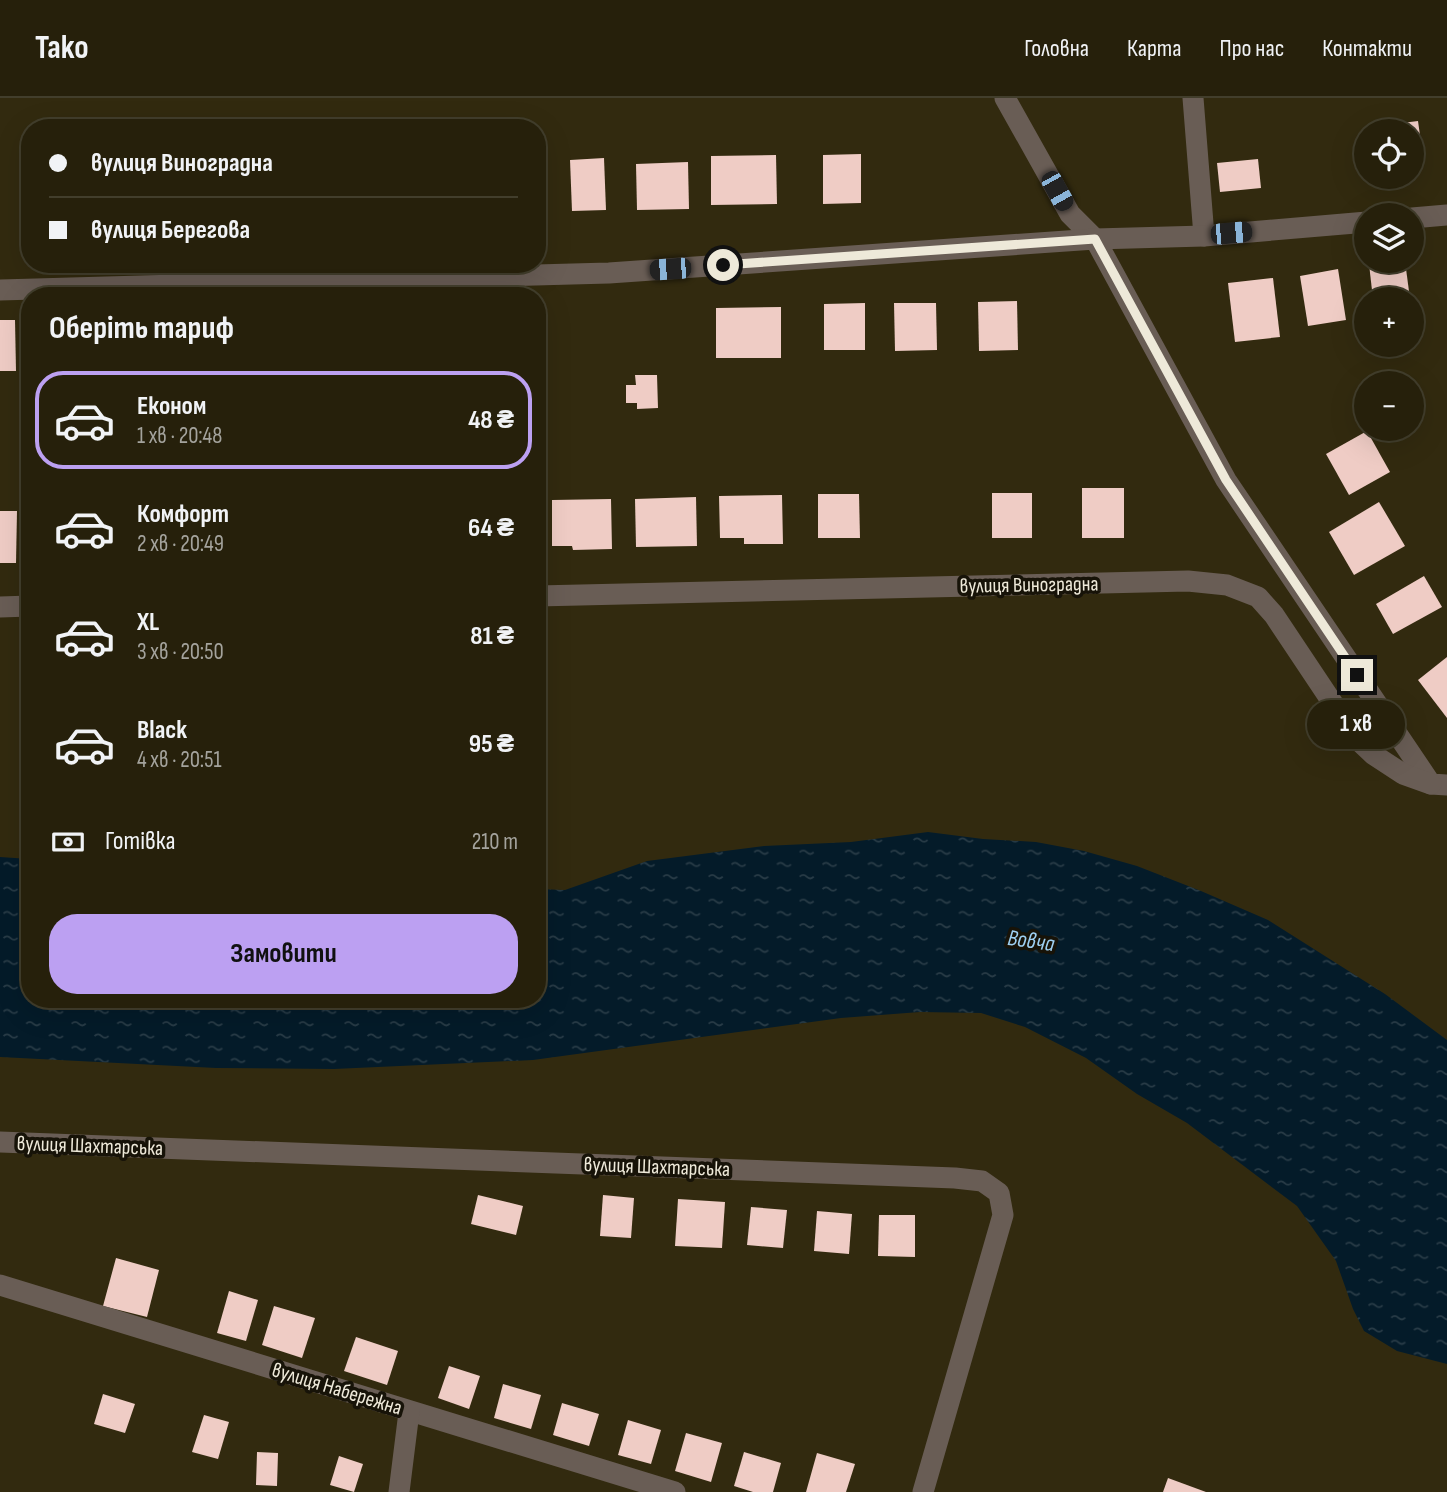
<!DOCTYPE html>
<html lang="uk">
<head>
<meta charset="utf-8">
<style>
	:root { --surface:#26200b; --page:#2e2814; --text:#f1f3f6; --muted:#a4a39d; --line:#423e2c; --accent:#bca0f2 }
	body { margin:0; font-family:"Sofia Sans Condensed",sans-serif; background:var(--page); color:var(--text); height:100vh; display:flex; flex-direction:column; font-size:26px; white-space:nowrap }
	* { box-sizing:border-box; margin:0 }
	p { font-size:23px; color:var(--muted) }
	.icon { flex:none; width:38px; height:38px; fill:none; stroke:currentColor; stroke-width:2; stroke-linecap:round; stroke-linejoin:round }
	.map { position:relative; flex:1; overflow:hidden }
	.drawer { position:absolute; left:21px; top:189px; width:525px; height:721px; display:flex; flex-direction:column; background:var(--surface); border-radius:28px; box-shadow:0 7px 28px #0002,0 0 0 2px var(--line) }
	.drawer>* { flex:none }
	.guide { position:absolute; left:21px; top:21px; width:525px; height:154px; border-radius:28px; box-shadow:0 7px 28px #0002,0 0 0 2px var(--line); display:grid; align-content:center; height:154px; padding:0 28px; background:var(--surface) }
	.tools { position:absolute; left:1354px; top:21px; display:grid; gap:14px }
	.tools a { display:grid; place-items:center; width:70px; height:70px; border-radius:50%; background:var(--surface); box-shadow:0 7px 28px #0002,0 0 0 2px var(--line); font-size:35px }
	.end { position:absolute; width:32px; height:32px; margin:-16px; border:9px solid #eee9d9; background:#111; box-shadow:0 0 0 4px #111 }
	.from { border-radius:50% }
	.bubble { position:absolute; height:49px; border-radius:24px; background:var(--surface); box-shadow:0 7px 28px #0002,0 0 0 2px var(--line); font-size:23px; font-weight:700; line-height:49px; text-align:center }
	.car { position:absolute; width:21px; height:42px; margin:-21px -10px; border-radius:9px; box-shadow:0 0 5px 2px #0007; background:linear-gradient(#222 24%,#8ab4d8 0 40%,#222 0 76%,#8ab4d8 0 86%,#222 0) }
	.guide b { display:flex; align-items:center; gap:24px; height:66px; font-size:26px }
	.guide b+b { border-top:2px solid var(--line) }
	.guide i { width:18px; height:18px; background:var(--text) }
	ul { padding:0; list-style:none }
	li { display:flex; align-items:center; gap:21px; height:98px; margin:0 14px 10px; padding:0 14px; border:4px solid transparent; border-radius:28px }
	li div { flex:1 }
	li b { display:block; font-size:26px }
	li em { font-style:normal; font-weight:700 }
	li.current { border-color:var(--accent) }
	li>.icon { width:63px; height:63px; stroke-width:1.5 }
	h2 { padding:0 28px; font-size:32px; line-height:84px }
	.pay { display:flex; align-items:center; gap:18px; height:77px; padding:0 28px; font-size:26px }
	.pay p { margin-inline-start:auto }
	.button { display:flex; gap:14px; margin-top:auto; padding:14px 28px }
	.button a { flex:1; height:80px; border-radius:28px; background:var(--accent); color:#111; font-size:28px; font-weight:700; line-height:80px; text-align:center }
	header { display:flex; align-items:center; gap:42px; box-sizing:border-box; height:98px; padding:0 35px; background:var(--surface); border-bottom:2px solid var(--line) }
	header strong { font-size:33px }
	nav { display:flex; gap:38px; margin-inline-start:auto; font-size:24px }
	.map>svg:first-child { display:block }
	.water { fill:url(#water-ripples) }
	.building { fill:#efccc5 }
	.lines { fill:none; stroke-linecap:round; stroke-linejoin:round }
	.street { stroke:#695d55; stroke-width:21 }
	.route { stroke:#eee9d9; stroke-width:9 }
	.labels { text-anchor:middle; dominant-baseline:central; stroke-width:7; stroke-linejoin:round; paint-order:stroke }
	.street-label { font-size:21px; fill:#eee9d9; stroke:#171308 }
	.water-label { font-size:23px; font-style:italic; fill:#9ed0f2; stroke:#171308 }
</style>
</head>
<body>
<header>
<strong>Tako</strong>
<nav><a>Головна</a><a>Карта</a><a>Про нас</a><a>Контакти</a></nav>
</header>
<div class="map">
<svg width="1447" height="1394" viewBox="0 0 1447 1394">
	<defs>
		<pattern id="water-ripples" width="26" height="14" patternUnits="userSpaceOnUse" patternTransform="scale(1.75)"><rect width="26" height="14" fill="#041b29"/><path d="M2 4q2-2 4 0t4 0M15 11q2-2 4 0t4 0" fill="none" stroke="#293c47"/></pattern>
	</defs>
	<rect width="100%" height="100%" fill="#322a0f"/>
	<polygon class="water" points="928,734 983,741 1036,744 1084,753 1137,768 1201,793 1268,822 1385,896 1447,942 1447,1266 1397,1253 1364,1233 1353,1211 1336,1163 1297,1108 1187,1025 1137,996 1086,960 1025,929 981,915 920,914 841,920 533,962 334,971 216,970 0,959 0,759 30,761 30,901 537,901 537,791 565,792 647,763 764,748 851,744"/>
	<g class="building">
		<polygon points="1418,23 1424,66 1412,67 1412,33 1387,33 1386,27"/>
		<polygon points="861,56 861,105 823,106 823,57"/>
		<polygon points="776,57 777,106 711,107 711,58"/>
		<polygon points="604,60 606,112 572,113 570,62"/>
		<polygon points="1258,61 1261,90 1220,94 1217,65"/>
		<polygon points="688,64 689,111 637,112 636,66"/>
		<polygon points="1394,163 1405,163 1410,201 1373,201 1369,166"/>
		<polygon points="1338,171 1346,222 1308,228 1300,178"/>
		<polygon points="1273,180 1280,239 1235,244 1228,185"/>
		<polygon points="1017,203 1018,252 979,253 978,204"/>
		<polygon points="865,205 865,252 824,252 824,206"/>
		<polygon points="894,205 936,205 937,252 895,253"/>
		<polygon points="781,209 781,260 716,260 716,210"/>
		<polygon points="0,222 15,222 16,273 0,273"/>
		<polygon points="635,277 657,277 658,310 637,311 637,305 626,305 626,287 636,287"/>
		<polygon points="1367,333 1390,374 1349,397 1326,356"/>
		<rect x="1082" y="390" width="42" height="50"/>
		<rect x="992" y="395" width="40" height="45"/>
		<polygon points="818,396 859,396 860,440 818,440"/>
		<polygon points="782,397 783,446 744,446 744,440 720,440 719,398"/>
		<polygon points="696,399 697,448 636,449 635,401"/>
		<polygon points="611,401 612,451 573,452 572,448 552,448 552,402"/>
		<polygon points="1379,404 1405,448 1354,477 1329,434"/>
		<polygon points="0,413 17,413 16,465 0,465"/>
		<polygon points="1424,478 1442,509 1393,536 1376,506"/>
		<polygon points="1447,559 1447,620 1418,582"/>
		<polygon points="478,1097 523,1108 516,1137 471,1126"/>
		<polygon points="603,1097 634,1100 631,1140 600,1138"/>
		<polygon points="678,1101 725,1104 722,1150 675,1148"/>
		<polygon points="751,1109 787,1112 783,1150 747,1147"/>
		<polygon points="817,1113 852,1116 849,1156 814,1153"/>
		<polygon points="879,1117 915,1117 915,1159 878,1158"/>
		<polygon points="116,1160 159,1172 147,1219 103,1208"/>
		<polygon points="229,1193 258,1202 246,1243 217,1235"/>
		<polygon points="274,1208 315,1220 302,1260 262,1247"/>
		<polygon points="356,1239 398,1253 387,1287 344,1273"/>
		<polygon points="449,1268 480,1278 469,1311 438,1300"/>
		<polygon points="503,1286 541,1297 531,1331 494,1320"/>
		<polygon points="103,1296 135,1306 125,1335 94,1326"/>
		<polygon points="562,1305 599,1316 589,1348 553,1337"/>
		<polygon points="204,1317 229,1324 218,1361 192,1354"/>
		<polygon points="628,1322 661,1332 651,1366 618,1357"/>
		<polygon points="686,1335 722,1345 711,1384 675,1373"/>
		<polygon points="257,1354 278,1355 277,1388 256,1387"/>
		<polygon points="744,1354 781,1365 773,1394 753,1394 734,1388"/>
		<polygon points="817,1355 855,1366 846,1394 806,1394"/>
		<polygon points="339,1358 363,1366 354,1394 330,1387"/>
		<polygon points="1168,1380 1206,1394 1163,1394"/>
	</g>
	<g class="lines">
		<g class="street">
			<polyline points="1005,0 1070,116 1095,141 1226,382 1431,686 1447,687"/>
			<polyline points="1193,0 1204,138"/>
			<polyline points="1412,120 1447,117"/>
			<polyline points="0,192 609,175 1095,141 1204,138 1367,124"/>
			<polyline points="537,498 1188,483 1227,487 1258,499 1274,517 1356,640 1374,657 1403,676 1431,686"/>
			<polyline points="0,509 30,508"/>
			<polyline points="0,1044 955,1080 982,1083 999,1095 1003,1117 923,1394"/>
			<polyline points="0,1187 675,1394"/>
			<polyline points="399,1394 409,1314"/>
		</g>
	</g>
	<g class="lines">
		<polyline class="route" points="723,167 1095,141 1226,382 1357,577"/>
	</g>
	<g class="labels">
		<g class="street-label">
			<text transform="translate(1029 487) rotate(-1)">вулиця Виноградна</text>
			<text transform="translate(90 1048) rotate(2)">вулиця Шахтарська</text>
			<text transform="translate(657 1069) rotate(2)">вулиця Шахтарська</text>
			<text transform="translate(337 1291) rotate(17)">вулиця Набережна</text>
		</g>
		<g class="water-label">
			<text transform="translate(1031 843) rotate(8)">Вовча</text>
		</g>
	</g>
</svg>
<div class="tools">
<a><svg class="icon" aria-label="locate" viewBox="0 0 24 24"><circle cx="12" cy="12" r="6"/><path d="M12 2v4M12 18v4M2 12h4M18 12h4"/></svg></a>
<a><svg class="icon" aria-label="layers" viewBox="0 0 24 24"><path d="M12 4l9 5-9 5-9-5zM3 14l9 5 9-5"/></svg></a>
<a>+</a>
<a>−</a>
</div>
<i class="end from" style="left:723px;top:167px"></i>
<i class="end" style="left:1357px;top:577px"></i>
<div class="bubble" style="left:1307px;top:602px;width:98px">1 хв</div>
<i class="car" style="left:1057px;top:93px;rotate:151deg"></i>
<i class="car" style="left:1231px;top:135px;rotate:85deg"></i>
<i class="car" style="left:670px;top:171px;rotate:266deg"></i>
<div class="guide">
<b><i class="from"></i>вулиця Виноградна</b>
<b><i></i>вулиця Берегова</b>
</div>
<section class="drawer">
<h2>Оберіть тариф</h2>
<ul>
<li class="current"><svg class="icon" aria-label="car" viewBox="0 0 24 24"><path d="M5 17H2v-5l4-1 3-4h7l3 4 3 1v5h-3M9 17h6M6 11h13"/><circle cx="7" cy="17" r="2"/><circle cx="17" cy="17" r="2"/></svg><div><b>Економ</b><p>1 хв · 20:48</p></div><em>48 ₴</em></li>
<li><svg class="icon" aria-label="car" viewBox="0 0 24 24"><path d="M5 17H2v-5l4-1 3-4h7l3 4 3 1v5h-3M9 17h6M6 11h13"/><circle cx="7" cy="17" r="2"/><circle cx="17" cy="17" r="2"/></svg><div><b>Комфорт</b><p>2 хв · 20:49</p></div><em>64 ₴</em></li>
<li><svg class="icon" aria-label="car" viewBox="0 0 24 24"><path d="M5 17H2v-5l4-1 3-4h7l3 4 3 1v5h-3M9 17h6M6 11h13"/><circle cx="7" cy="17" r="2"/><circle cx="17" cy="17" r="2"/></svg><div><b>XL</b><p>3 хв · 20:50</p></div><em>81 ₴</em></li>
<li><svg class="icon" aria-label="car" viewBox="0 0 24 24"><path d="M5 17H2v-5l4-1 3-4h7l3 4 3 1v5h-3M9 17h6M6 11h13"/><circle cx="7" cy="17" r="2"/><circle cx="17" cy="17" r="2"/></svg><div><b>Black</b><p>4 хв · 20:51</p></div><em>95 ₴</em></li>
</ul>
<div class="pay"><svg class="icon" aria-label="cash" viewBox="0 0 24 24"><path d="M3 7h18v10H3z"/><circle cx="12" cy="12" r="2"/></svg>Готівка<p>210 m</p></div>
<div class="button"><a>Замовити</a></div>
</section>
</div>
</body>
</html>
